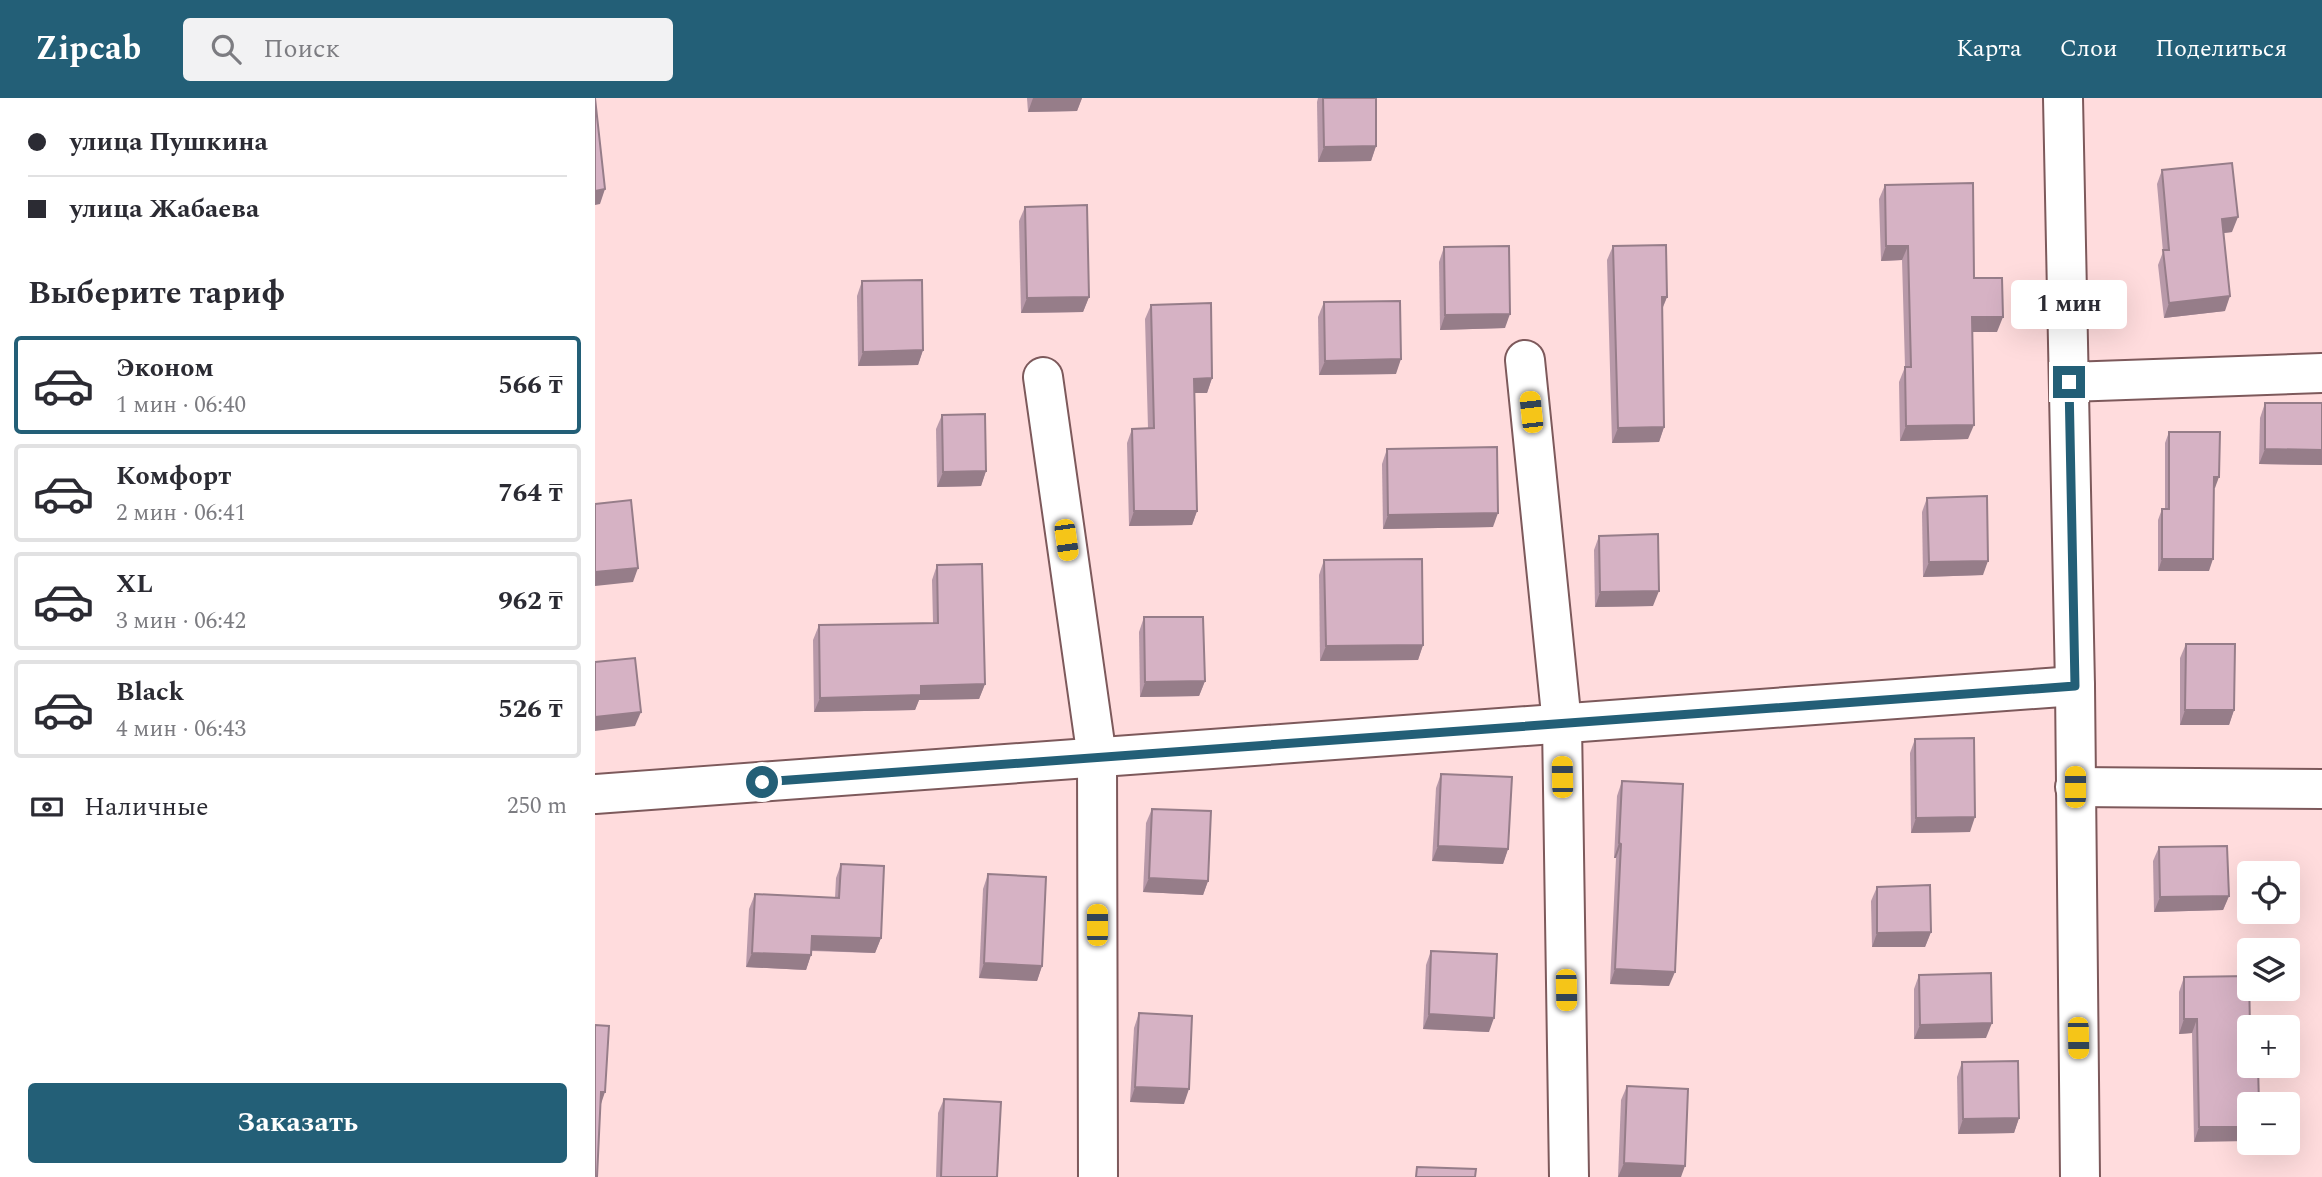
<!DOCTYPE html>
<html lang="ru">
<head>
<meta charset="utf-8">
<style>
	:root { --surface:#fff; --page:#f2f2f3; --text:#2b2b33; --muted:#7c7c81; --line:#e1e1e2; --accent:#235f77 }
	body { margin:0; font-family:Spectral,serif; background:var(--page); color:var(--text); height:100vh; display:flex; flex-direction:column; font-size:26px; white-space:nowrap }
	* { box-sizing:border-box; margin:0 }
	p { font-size:23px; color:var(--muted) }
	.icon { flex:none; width:38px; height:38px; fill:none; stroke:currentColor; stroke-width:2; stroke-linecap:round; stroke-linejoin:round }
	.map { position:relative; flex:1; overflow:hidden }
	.side { display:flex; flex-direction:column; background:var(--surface); width:595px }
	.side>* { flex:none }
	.top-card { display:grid; align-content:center; height:154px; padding:0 28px; background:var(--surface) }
	.tools { position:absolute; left:1642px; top:763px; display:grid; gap:14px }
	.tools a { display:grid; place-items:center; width:63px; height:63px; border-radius:7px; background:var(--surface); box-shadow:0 7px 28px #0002; font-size:35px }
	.end { position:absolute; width:32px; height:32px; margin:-16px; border:9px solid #235f77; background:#fff; box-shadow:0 0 0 4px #fff }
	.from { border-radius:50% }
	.bubble { position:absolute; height:49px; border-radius:7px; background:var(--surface); box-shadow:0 7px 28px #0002; font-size:23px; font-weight:700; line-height:49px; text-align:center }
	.car { position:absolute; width:21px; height:42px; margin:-21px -10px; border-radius:9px; box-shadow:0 0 5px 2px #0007; background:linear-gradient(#f5c518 24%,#345 0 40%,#f5c518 0 76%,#345 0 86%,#f5c518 0) }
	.top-card b { display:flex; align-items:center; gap:24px; height:66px; font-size:26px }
	.top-card b+b { border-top:2px solid var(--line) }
	.top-card i { width:18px; height:18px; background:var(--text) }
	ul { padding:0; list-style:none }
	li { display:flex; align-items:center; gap:21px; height:98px; margin:0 14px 10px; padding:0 14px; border:4px solid var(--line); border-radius:7px }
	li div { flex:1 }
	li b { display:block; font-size:26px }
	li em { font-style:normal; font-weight:700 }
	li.selected { border-color:var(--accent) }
	li>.icon { width:63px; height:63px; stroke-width:1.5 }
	h2 { padding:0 28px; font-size:32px; line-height:84px }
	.pay { display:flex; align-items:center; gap:18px; height:77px; padding:0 28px; font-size:26px }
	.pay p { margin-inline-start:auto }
	.primary-button { display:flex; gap:14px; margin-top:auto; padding:14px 28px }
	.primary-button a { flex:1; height:80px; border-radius:7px; background:var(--accent); color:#fff; font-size:28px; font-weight:700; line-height:80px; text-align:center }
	header { display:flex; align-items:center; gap:42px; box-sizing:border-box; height:98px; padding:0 35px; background:var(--accent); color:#fff }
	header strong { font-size:33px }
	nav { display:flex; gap:38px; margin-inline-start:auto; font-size:24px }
	.search { width:490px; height:63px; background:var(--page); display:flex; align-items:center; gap:18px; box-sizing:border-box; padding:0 24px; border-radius:7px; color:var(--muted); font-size:26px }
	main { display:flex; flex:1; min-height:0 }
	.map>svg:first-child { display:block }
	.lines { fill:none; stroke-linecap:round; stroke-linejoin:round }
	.minor-casing { stroke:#7d595b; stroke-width:42 }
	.minor { stroke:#fff; stroke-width:38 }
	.wall { fill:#b899a9 }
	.shaded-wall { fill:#967d89 }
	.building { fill:#d6b2c4; stroke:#967d89; stroke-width:2 }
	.route { stroke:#235f77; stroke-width:9 }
</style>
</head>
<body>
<header>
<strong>Zipcab</strong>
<div class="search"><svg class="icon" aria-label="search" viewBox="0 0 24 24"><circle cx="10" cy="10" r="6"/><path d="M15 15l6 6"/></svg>Поиск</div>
<nav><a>Карта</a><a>Слои</a><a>Поделиться</a></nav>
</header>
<main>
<section class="side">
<div class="top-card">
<b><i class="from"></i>улица Пушкина</b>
<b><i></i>улица Жабаева</b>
</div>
<h2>Выберите тариф</h2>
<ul>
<li class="selected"><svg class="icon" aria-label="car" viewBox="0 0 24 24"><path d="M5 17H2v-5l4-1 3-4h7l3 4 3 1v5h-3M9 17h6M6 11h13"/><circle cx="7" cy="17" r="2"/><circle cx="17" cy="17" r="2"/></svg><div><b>Эконом</b><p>1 мин · 06:40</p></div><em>566 ₸</em></li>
<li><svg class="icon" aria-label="car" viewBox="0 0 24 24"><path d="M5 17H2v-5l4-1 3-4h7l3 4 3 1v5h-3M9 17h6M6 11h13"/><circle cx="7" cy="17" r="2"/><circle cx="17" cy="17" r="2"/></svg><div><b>Комфорт</b><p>2 мин · 06:41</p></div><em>764 ₸</em></li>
<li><svg class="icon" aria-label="car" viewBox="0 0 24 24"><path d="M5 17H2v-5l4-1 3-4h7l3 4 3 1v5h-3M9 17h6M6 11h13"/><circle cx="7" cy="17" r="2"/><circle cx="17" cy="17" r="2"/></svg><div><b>XL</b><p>3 мин · 06:42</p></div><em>962 ₸</em></li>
<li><svg class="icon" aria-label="car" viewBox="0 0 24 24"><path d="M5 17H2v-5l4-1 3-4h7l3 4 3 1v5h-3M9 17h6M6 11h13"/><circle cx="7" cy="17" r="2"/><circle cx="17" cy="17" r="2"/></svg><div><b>Black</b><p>4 мин · 06:43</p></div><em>526 ₸</em></li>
</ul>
<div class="pay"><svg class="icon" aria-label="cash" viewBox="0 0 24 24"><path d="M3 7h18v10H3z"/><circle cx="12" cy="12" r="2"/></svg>Наличные<p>250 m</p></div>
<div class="primary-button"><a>Заказать</a></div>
</section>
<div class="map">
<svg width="1727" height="1079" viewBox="0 0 1727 1079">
	<rect width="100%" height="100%" fill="#ffdcdd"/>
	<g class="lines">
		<g class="minor-casing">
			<g id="minor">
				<polyline points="1468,0 1480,588 1485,1079"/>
				<polyline points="930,262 967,626 974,1079"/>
				<polyline points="448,279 502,660 503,1079"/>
				<polyline points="1474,284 1727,275"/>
				<polyline points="1480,689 1727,691"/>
				<polyline points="0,696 1480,588"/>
			</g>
		</g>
		<use href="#minor" class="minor"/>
	</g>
	<g class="wall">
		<polygon points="432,0 487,0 482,13 433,14"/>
		<polygon points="723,0 781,0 781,48 776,63 723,64 722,4"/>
		<polygon points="1567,72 1637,134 1628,135 1630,213 1569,220 1563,167 1568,154 1562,86"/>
		<polygon points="1290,87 1379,180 1402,234 1377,234 1373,341 1305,343 1304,284 1310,269 1307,162 1286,163 1284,101"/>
		<polygon points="430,109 494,199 488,214 426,215 424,123"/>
		<polygon points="1018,148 1072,199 1067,212 1069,329 1064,344 1017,345 1012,162"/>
		<polygon points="849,149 910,230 845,232 844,164"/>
		<polygon points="267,183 328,252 323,267 263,268 262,198"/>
		<polygon points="729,204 801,276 724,277 723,219"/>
		<polygon points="556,207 617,280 612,295 600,295 602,413 597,427 534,428 532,345 537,331 553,330 550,221"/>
		<polygon points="1670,305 1727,305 1727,367 1664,366 1665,320"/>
		<polygon points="347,317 391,373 386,388 342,389 341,331"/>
		<polygon points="1574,334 1620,390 1619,390 1614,473 1563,473 1563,422 1567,411 1570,411 1570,345"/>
		<polygon points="792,351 898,429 788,431 787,366"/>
		<polygon points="1332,400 1388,477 1328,479 1327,414"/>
		<polygon points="1004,438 1058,508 1000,509 999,452"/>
		<polygon points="729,462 828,547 823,562 725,563 724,477"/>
		<polygon points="342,467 390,586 384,601 324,602 320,612 219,614 218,542 224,527 338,525 337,482"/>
		<polygon points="549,519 610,583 604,598 545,599 544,534"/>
		<polygon points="1591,546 1639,612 1634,627 1585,627 1585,560"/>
		<polygon points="1320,641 1375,734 1316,735 1315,655"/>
		<polygon points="846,676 913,751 908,766 837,763 841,690"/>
		<polygon points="1027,683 1074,888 1015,886 1021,760 1019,760 1022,698"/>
		<polygon points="557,711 613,783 608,797 548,794 551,725"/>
		<polygon points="1564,749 1634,798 1628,812 1559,814 1558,763"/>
		<polygon points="246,766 286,840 280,855 217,853 211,872 151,869 154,811 160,796 240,800 241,780"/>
		<polygon points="393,776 447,868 442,883 384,880 388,791"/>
		<polygon points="1282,789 1336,834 1330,849 1277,849 1276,803"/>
		<polygon points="836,853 894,934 828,931 831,867"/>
		<polygon points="1324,877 1391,940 1319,941 1319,891"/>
		<polygon points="1589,879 1654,968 1599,1044 1597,935 1584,936 1584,894"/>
		<polygon points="544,915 589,1006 535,1004 539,930"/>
		<polygon points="1367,964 1424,1020 1419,1035 1363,1036 1362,979"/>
		<polygon points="1032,988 1086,1079 1023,1079 1026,1002"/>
		<polygon points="349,1001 402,1079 341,1079 343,1015"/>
	</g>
	<g class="shaded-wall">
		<polygon points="438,0 487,0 482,13 433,14"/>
		<polygon points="781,48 776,63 723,64 729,49"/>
		<polygon points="10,91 5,106 0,107 0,93"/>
		<polygon points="1643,119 1637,134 1621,136 1627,121"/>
		<polygon points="1291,148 1313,148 1307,162 1286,163"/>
		<polygon points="1635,198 1630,213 1569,220 1574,205"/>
		<polygon points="494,199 488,214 426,215 432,200"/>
		<polygon points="1067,199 1072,199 1066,213"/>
		<polygon points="915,216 910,230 845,232 850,217"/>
		<polygon points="1377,219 1408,219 1402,234 1372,234"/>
		<polygon points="328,252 323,267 263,268 268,254"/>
		<polygon points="806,261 801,276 724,277 730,263"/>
		<polygon points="617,280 612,295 594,295 599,281"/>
		<polygon points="1379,327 1373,341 1305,343 1311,328"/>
		<polygon points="1069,329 1064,344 1017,345 1023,330"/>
		<polygon points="1670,351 1727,352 1727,367 1664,366"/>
		<polygon points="391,373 386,388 342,389 348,374"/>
		<polygon points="1619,379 1624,379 1620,390 1615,390"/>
		<polygon points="539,413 602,413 597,427 534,428"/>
		<polygon points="903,415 898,429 788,431 793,417"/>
		<polygon points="1567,461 1618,461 1614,473 1563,473"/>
		<polygon points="1393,463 1388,477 1328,479 1334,464"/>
		<polygon points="43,470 38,484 0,488 0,474"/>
		<polygon points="1064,493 1058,508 1000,509 1005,494"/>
		<polygon points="828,547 823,562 725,563 731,548"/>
		<polygon points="610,583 604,598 545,599 550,584"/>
		<polygon points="390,586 384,601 324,602 320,612 219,614 225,600 326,588"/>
		<polygon points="1590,612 1639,612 1634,627 1585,627"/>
		<polygon points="46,614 40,628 0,633 0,619"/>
		<polygon points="1380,719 1375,734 1316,735 1321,720"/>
		<polygon points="1024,745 1026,746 1021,760 1019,760"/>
		<polygon points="843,748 913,751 908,766 837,763"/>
		<polygon points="554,780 613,783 608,797 548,794"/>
		<polygon points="1634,798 1628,812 1559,814 1565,799"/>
		<polygon points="1336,834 1330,849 1277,849 1282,835"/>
		<polygon points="217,838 286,840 280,855 212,852"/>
		<polygon points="157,855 216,857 211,872 151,869"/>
		<polygon points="389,865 447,868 442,883 384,880"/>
		<polygon points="1020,871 1080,874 1074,888 1015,886"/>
		<polygon points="834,916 899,920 894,934 828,931"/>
		<polygon points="1589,921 1602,921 1597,935 1584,936"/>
		<polygon points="1397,925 1391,940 1319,941 1325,927"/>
		<polygon points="540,989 594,991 589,1006 535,1004"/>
		<polygon points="6,994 10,994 5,1009"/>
		<polygon points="1424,1020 1419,1035 1363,1036 1368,1021"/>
		<polygon points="1604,1029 1654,1029 1654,1043 1599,1044"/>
		<polygon points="1029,1065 1090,1068 1086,1079 1023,1079"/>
	</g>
	<g class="building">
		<polygon points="0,0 10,91 0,93"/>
		<polygon points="728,0 781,0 781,48 729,49"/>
		<polygon points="1637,65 1643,119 1627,121 1635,198 1574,205 1568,152 1574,152 1567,72"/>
		<polygon points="1378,85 1379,180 1407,180 1408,219 1377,219 1379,327 1311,328 1310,269 1316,269 1313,148 1291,148 1290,87"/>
		<polygon points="492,107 494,199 432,200 430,109"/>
		<polygon points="1071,147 1072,199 1067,199 1069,329 1023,330 1018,148"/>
		<polygon points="914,148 915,216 850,217 849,149"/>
		<polygon points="327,182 328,252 268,254 267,183"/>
		<polygon points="805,203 806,261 730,263 729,204"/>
		<polygon points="616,205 617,280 599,281 602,413 539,413 537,331 559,330 556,207"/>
		<polygon points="1670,305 1727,305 1727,352 1670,351"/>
		<polygon points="390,316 391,373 348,374 347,317"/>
		<polygon points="1574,334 1625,334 1624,379 1619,379 1618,461 1567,461 1567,411 1574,411"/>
		<polygon points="902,349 903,415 793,417 792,351"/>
		<polygon points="1392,398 1393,463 1334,464 1332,400"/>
		<polygon points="36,402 43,470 0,474 0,406"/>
		<polygon points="1063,436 1064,493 1005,494 1004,438"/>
		<polygon points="827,461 828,547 731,548 729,462"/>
		<polygon points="387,466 390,586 326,588 326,597 225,600 224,527 343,525 342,467"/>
		<polygon points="549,519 608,519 610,583 550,584"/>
		<polygon points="1591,546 1640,546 1639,612 1590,612"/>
		<polygon points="40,560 46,614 0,619 0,564"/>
		<polygon points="1379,640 1380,719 1321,720 1320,641"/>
		<polygon points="846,676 917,679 913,751 843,748"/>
		<polygon points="1027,683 1088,686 1080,874 1020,871 1026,746 1024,745"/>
		<polygon points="557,711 616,713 613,783 554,780"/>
		<polygon points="1632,748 1634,798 1565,799 1564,749"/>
		<polygon points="246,766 289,768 286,840 217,838 216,857 157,855 160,796 244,800"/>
		<polygon points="393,776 451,779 447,868 389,865"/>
		<polygon points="1335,787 1336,834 1282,835 1282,789"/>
		<polygon points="836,853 902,856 899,920 834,916"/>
		<polygon points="1396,875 1397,925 1325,927 1324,877"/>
		<polygon points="1654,878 1655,929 1654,929 1654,968 1663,968 1664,1006 1654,1006 1654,1029 1604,1029 1602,921 1589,921 1589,879"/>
		<polygon points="544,915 597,918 594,991 540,989"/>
		<polygon points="0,927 14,928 10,994 6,994 2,1079 0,1079"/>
		<polygon points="1423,963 1424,1020 1368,1021 1367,964"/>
		<polygon points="1032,988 1093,991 1090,1068 1029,1065"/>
		<polygon points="349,1001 406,1004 402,1079 346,1079"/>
		<polygon points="822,1069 881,1071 880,1079 821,1079"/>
	</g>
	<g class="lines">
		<polyline class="route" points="167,684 1480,588 1474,284"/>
	</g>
</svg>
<div class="tools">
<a><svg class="icon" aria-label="locate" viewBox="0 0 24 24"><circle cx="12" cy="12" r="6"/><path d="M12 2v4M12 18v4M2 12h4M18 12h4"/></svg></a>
<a><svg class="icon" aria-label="layers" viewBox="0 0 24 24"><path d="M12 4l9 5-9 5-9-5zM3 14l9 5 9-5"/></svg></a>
<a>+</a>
<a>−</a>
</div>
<i class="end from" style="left:167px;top:684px"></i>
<i class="end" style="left:1474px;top:284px"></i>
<div class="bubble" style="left:1416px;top:182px;width:116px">1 мин</div>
<i class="car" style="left:936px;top:314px;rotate:354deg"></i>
<i class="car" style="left:471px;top:442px;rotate:172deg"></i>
<i class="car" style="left:967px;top:679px;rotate:359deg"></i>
<i class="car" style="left:1480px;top:689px;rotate:0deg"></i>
<i class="car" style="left:502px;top:827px;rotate:0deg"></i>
<i class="car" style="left:971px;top:892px;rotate:179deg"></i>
<i class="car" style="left:1483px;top:940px;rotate:179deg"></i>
</div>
</main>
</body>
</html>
